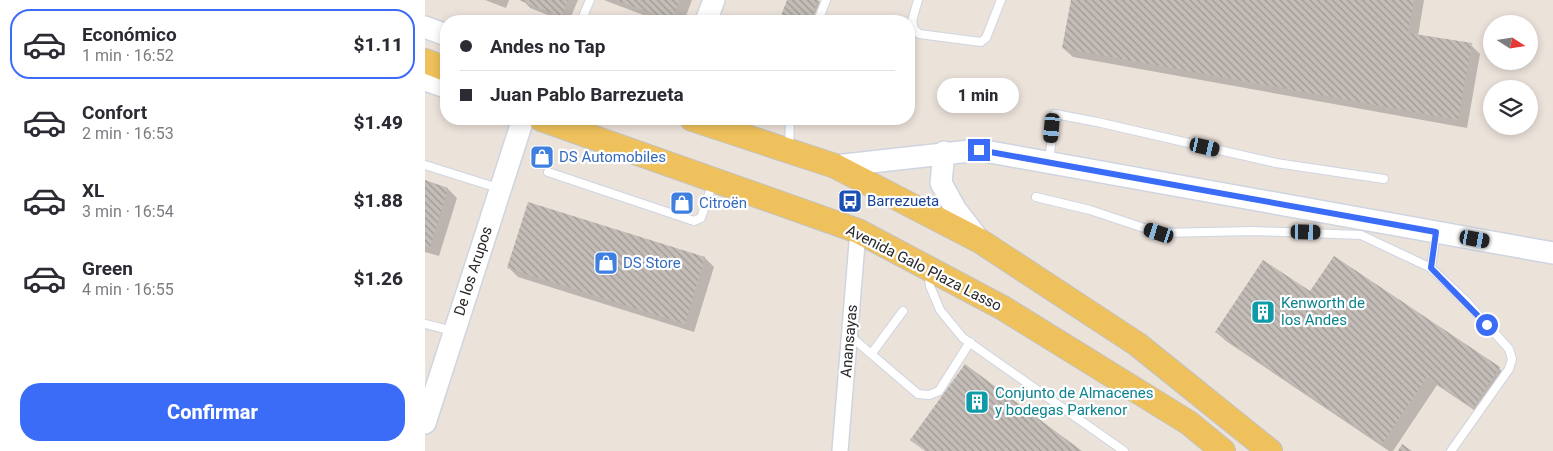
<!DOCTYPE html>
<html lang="es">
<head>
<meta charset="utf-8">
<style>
	:root { --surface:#fff; --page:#f7f7f7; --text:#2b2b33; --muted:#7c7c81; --line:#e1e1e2; --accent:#3b6cf7 }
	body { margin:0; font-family:Roboto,sans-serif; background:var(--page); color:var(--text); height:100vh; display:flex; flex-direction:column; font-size:19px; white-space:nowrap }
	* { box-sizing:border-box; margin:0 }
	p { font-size:16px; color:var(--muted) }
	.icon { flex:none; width:28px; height:28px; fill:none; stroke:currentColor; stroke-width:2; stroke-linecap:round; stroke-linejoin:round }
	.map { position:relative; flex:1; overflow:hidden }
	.sheet { display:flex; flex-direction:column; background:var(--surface); width:425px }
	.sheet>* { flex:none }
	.hud { position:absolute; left:15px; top:15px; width:475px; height:110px; border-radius:20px; box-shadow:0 2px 8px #0003; display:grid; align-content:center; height:110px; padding:0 20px; background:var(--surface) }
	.needle { width:32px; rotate:102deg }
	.tools { position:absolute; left:1058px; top:15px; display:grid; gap:10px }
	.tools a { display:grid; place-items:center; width:55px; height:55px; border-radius:50%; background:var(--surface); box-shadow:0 2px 8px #0003; font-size:25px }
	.end { position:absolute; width:22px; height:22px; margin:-11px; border:6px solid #3b6cf7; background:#fff; box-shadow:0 0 0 2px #fff }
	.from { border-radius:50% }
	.bubble { position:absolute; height:35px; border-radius:18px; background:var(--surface); box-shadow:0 2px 8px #0003; font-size:16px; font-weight:800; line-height:35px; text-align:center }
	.car { position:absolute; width:15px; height:30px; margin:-15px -8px; border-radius:6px; box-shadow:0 0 4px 1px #0007; background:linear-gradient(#222 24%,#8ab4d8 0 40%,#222 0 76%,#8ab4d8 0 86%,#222 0) }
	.hud b { display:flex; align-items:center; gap:18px; height:48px; font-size:19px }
	.hud b+b { border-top:1px solid var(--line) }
	.hud i { width:12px; height:12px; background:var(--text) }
	ul { padding:9px 0 0; list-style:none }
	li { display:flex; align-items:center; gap:15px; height:70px; margin:0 10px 8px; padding:0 10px; border:2px solid transparent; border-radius:20px }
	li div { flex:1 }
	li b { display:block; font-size:19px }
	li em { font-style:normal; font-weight:800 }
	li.on { border-color:var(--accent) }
	li>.icon { width:45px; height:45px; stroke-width:1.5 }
	.cta { display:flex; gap:10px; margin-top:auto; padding:10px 20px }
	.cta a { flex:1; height:58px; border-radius:20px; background:var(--accent); color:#fff; font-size:20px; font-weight:800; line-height:58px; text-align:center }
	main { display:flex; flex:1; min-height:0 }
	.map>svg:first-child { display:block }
	.shadow { fill:#0003 }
	.building { fill:url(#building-back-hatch) }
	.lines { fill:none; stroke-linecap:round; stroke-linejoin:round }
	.lane-casing { stroke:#cfd4e1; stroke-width:10 }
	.street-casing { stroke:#cfd4e1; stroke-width:18 }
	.secondary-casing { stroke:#cfd4e1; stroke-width:24 }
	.primary-casing { stroke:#c3c3c3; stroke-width:26 }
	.lane { stroke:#fff; stroke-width:8 }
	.street { stroke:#fff; stroke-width:15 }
	.secondary { stroke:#fff; stroke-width:21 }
	.primary { stroke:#eec15c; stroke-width:24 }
	.route { stroke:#3b6cf7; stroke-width:6 }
	.labels { text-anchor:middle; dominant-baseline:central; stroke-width:4.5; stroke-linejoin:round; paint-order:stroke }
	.shop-label { font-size:15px; fill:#366cbe; stroke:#fff; text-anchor:start }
	.transit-label { font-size:15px; fill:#164399; stroke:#fff; text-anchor:start }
	.street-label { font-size:15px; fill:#282828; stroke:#fff }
	.culture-label { font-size:15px; fill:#0d838f; stroke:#fff; text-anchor:start }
</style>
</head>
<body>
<main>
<section class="sheet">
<ul>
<li class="on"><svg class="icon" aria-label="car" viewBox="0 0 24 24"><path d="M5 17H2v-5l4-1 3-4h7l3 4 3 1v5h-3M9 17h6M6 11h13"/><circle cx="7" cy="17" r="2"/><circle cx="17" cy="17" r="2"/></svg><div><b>Económico</b><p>1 min · 16:52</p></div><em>$1.11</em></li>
<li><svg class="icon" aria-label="car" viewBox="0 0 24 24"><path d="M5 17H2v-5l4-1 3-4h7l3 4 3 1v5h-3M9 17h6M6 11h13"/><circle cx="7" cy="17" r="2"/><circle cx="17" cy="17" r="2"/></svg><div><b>Confort</b><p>2 min · 16:53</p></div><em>$1.49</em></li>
<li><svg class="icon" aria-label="car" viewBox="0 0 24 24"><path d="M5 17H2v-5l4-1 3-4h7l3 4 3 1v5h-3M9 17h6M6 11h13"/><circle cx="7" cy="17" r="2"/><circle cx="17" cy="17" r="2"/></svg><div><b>XL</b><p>3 min · 16:54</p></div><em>$1.88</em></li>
<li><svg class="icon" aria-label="car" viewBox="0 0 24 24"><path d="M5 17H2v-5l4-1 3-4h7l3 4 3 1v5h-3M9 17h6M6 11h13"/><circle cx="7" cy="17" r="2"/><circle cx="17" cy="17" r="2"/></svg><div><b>Green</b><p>4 min · 16:55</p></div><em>$1.26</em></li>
</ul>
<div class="cta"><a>Confirmar</a></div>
</section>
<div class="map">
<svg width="1128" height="451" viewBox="0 0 1128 451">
	<defs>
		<pattern id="building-back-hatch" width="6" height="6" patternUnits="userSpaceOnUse" patternTransform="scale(1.25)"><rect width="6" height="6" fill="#c3bcb7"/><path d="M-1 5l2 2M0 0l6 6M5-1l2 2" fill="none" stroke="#9e9995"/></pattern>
	</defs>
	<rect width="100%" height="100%" fill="#ebe2da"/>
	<g class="shadow">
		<polygon points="60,0 84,0 81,8"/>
		<polygon points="98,0 153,0 144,21 138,21 105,8"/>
		<polygon points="179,0 267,0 259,21 234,21"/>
		<polygon points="363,0 393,0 395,2 387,21 355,21"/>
		<polygon points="647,0 999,0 993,36 1046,45 1055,54 1042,128 648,57 638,48"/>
		<polygon points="404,119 422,119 420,125"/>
		<polygon points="0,182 23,189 32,198 14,256 0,252"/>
		<polygon points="104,203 280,258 289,267 269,332 93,277 84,268"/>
		<polygon points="909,257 1074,368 1081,376 1055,414 1012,385 968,451 964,451 801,341 791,332 886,293"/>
	</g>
	<g class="building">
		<polygon points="94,0 143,0 136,17"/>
		<polygon points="191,0 255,0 247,21"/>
		<polygon points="362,0 393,0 385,21 354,21"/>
		<polygon points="646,0 989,0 983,33 1047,43 1033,120 637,48"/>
		<polygon points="0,180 23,188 5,248 0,246"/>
		<polygon points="103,202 280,257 260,324 82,268"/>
		<polygon points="909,256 1075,367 1048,408 1002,377 957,444 790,332 838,260 885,291"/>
		<polygon points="540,364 657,451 500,451 485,440"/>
		<polygon points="977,444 987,451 973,451"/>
	</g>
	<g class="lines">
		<g class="lane-casing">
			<g id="lane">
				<polyline points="493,0 487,21 489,29 494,34 556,42 561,38 576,0"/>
				<polyline points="156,21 165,0"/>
				<polyline points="393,21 401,0"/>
				<polyline points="364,149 365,119"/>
				<polyline points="624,161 630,114 672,122 851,163 959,179"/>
				<polyline points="0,165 73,188"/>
				<polyline points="123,172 269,221 276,218 288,182"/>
				<polyline points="611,197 665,210 734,233 829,231 936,235 1006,268"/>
				<polyline points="1011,234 1006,268 1041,301 1084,349 1087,359 1084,369 1026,451"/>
				<polyline points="503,272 505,286 515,310 538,338 699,451"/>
				<polyline points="0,324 28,331"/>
				<polyline points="424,335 493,394 504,395 514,391 545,342"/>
				<polyline points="447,353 478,311"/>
			</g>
		</g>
		<g class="street-casing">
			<polyline id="street" points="415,451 433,231"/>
		</g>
		<g class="secondary-casing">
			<g id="secondary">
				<polyline points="281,21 289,0"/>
				<polyline points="0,27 21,35"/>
				<polyline points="0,80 21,87"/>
				<polyline points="519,152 516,183 531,210 555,241"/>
				<polyline points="410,166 554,150 1128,253"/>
				<polyline points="0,423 98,119"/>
			</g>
		</g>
		<g class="primary-casing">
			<g id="primary">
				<polyline points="0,61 21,69"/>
				<polyline points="116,119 433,231 578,308 764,423 798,451"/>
				<polyline points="267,119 410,166 555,241 712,344 845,451"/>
			</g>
		</g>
		<use href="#lane" class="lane"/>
		<use href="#street" class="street"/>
		<use href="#secondary" class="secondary"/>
		<use href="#primary" class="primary"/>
	</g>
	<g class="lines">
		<polyline class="route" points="554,150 1011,232 1006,268 1062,325"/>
	</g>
	<defs>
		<g id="shop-square" transform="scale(1.25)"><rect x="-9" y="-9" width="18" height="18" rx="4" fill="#3f7fe0" stroke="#fff"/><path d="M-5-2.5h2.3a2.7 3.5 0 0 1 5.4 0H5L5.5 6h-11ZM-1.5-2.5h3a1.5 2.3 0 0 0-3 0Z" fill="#fff"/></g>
		<g id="bus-square" transform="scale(1.25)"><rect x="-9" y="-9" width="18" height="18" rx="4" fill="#1a4fb4" stroke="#fff"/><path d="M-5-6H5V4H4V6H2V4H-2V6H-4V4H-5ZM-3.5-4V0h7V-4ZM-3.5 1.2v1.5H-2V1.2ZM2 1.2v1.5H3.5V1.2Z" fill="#fff"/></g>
		<g id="building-square" transform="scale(1.25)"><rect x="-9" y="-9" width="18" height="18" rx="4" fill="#0f9aa8" stroke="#fff"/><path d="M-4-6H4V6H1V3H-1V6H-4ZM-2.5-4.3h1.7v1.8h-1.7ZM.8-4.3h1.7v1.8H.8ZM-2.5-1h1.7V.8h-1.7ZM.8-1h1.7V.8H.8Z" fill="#fff"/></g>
	</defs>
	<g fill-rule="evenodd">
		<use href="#shop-square" x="117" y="157"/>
		<use href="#bus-square" x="425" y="201"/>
		<use href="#shop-square" x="257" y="203"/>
		<use href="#shop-square" x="181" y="263"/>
		<use href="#building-square" x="838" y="312"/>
		<use href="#building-square" x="552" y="402"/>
	</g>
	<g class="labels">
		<g class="shop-label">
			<text x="134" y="157">DS Automobiles</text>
			<text x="274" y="203">Citroën</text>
			<text x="198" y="263">DS Store</text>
		</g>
		<g class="transit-label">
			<text x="442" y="201">Barrezueta</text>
		</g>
		<g class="street-label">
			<text transform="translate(499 268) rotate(27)">Avenida Galo Plaza Lasso</text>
			<text transform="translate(48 271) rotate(-72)">De los Arupos</text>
			<text transform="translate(424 341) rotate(-85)">Anansayas</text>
		</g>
		<g class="culture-label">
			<text x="856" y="303">Kenworth de<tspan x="856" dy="17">los Andes</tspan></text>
			<text x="570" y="393">Conjunto de Almacenes<tspan x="570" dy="17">y bodegas Parkenor</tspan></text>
		</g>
	</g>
</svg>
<div class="tools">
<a><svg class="needle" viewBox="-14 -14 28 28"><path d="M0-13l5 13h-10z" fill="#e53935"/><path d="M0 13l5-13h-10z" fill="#7c7c81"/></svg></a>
<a><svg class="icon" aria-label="layers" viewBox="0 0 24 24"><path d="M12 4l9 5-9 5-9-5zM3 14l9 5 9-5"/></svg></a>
</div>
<i class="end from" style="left:1062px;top:325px"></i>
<i class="end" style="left:554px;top:150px"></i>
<div class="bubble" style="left:512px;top:78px;width:82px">1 min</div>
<i class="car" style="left:627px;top:128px;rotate:185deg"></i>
<i class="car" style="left:780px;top:147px;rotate:103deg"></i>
<i class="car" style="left:881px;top:232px;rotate:91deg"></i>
<i class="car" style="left:734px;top:233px;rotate:288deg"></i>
<i class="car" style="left:1050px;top:239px;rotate:100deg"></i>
<div class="hud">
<b><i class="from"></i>Andes no Tap</b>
<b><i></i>Juan Pablo Barrezueta</b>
</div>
</div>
</main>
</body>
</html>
